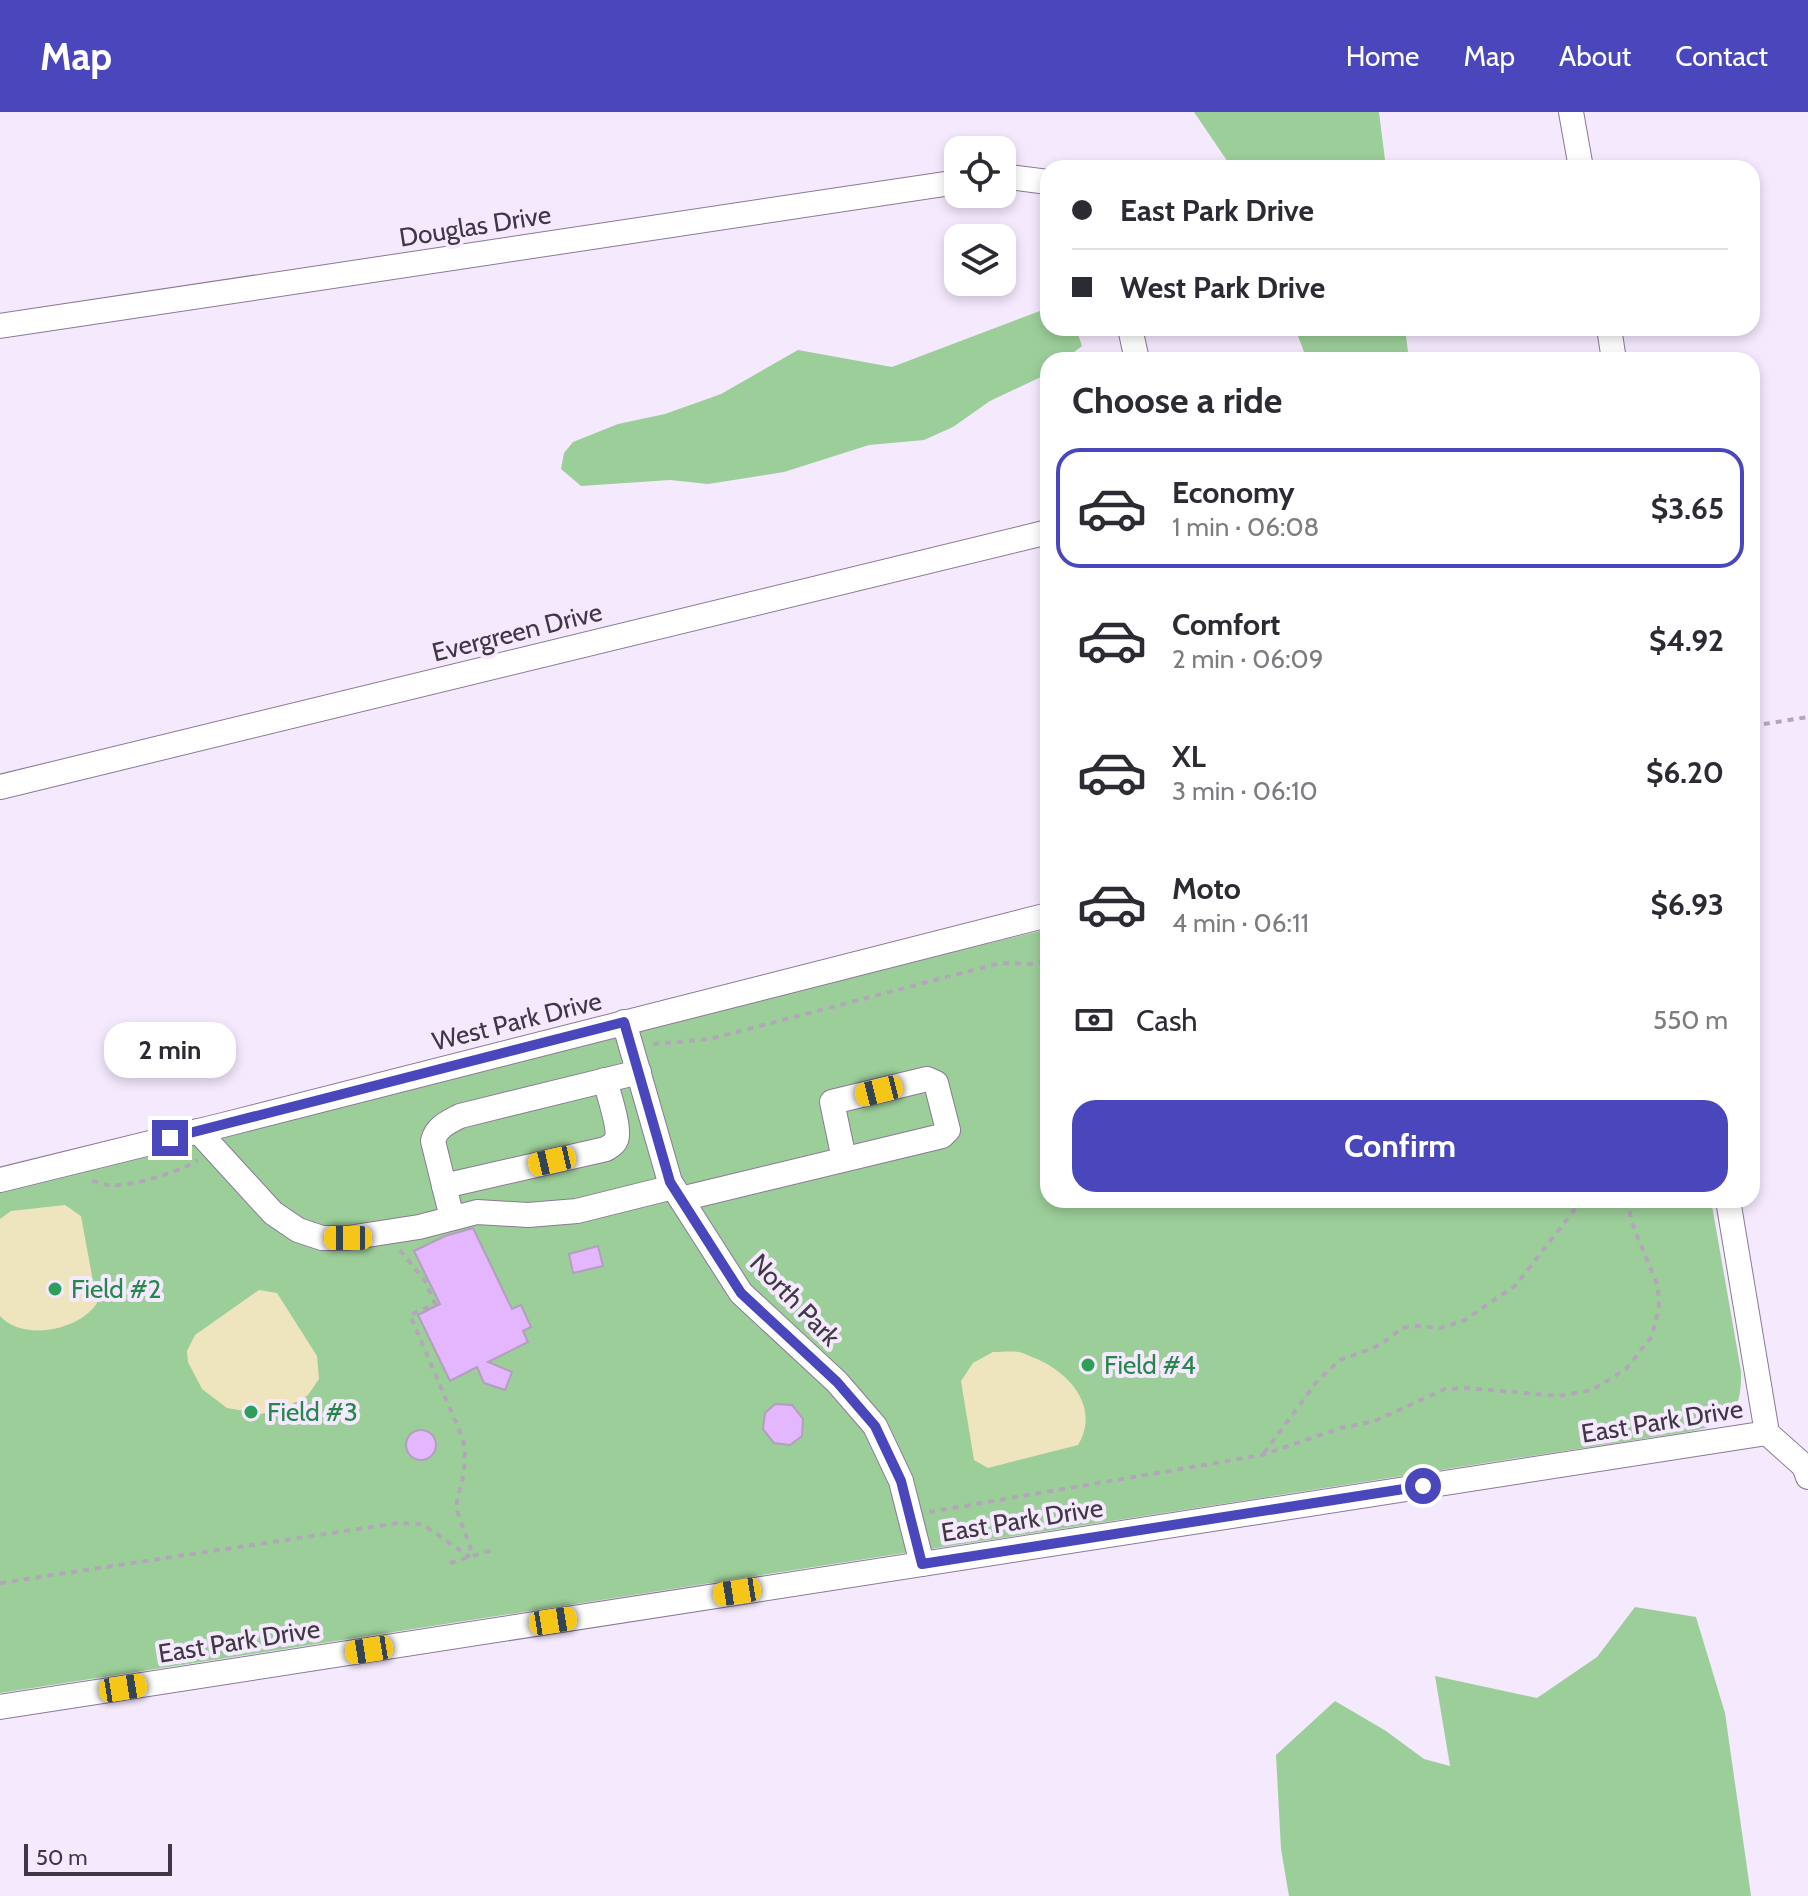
<!DOCTYPE html>
<html lang="en">
<head>
<meta charset="utf-8">
<style>
	:root { --surface:#fff; --page:#f7f7f7; --text:#2b2b33; --muted:#7c7c81; --line:#e1e1e2; --accent:#4a47bd }
	body { margin:0; font-family:Cabin,sans-serif; background:var(--page); color:var(--text); height:100vh; display:flex; flex-direction:column; font-size:30px; white-space:nowrap }
	* { box-sizing:border-box; margin:0 }
	p { font-size:26px; color:var(--muted) }
	.icon { flex:none; width:44px; height:44px; fill:none; stroke:currentColor; stroke-width:2; stroke-linecap:round; stroke-linejoin:round }
	.map { position:relative; flex:1; overflow:hidden }
	.side { position:absolute; left:1040px; top:240px; width:720px; height:856px; display:flex; flex-direction:column; background:var(--surface); border-radius:24px; box-shadow:0 4px 12px #0003 }
	.side>* { flex:none }
	.hud { position:absolute; left:1040px; top:48px; width:720px; height:176px; border-radius:24px; box-shadow:0 4px 12px #0003; display:grid; align-content:center; height:176px; padding:0 32px; background:var(--surface) }
	.tools { position:absolute; left:944px; top:24px; display:grid; gap:16px }
	.tools a { display:grid; place-items:center; width:72px; height:72px; border-radius:16px; background:var(--surface); box-shadow:0 4px 12px #0003; font-size:40px }
	.scale { position:absolute; left:24px; bottom:20px; width:148px; box-sizing:border-box; padding-left:8px; border:4px solid #3f3744; border-top:0; font-size:22px; line-height:28px; white-space:nowrap; color:#3f3744; -webkit-text-stroke:6px #f5e9fd; paint-order:stroke }
	.end { position:absolute; width:36px; height:36px; margin:-18px; border:10px solid #4a47bd; background:#fff; box-shadow:0 0 0 4px #fff }
	.from { border-radius:50% }
	.bubble { position:absolute; height:56px; border-radius:24px; background:var(--surface); box-shadow:0 4px 12px #0003; font-size:26px; font-weight:700; line-height:56px; text-align:center }
	.car { position:absolute; width:24px; height:48px; margin:-24px -12px; border-radius:10px; box-shadow:0 0 6px 2px #0007; background:linear-gradient(#f5c518 24%,#345 0 40%,#f5c518 0 76%,#345 0 86%,#f5c518 0) }
	.hud b { display:flex; align-items:center; gap:28px; height:76px; font-size:30px }
	.hud b+b { border-top:2px solid var(--line) }
	.hud i { width:20px; height:20px; background:var(--text) }
	ul { padding:0; list-style:none }
	li { display:flex; align-items:center; gap:24px; height:120px; margin:0 16px 12px; padding:0 16px; border:4px solid transparent; border-radius:24px }
	li div { flex:1 }
	li b { display:block; font-size:30px }
	li em { font-style:normal; font-weight:700 }
	li.active { border-color:var(--accent) }
	li>.icon { width:72px; height:72px; stroke-width:1.5 }
	h2 { padding:0 32px; font-size:36px; line-height:96px }
	.pay { display:flex; align-items:center; gap:20px; height:88px; padding:0 32px; font-size:30px }
	.pay p { margin-inline-start:auto }
	.primary-button { display:flex; gap:16px; margin-top:auto; padding:16px 32px }
	.primary-button a { flex:1; height:92px; border-radius:24px; background:var(--accent); color:#fff; font-size:32px; font-weight:700; line-height:92px; text-align:center }
	header { display:flex; align-items:center; gap:48px; box-sizing:border-box; height:112px; padding:0 40px; background:var(--accent); color:#fff }
	header strong { font-size:38px }
	nav { display:flex; gap:44px; margin-inline-start:auto; font-size:28px }
	.map>svg:first-child { display:block }
	.green { fill:#9cce99 }
	.sand { fill:#eee5bf }
	.building { fill:#e3b6fd; stroke:#b29fbe; stroke-width:2 }
	.lines { fill:none; stroke-linecap:round; stroke-linejoin:round }
	.minor-casing { stroke:#8b7996; stroke-width:26 }
	.path { stroke:#b2a7b9; stroke-width:4; stroke-dasharray:6 6; stroke-linecap:butt }
	.minor { stroke:#fff; stroke-width:24 }
	.route { stroke:#4a47bd; stroke-width:10 }
	.leisure-dot { fill:#2e9e5b; stroke:#f5e9fd; stroke-width:3 }
	.labels { text-anchor:middle; dominant-baseline:central; stroke-width:8; stroke-linejoin:round; paint-order:stroke }
	.street-label { font-size:26px; fill:#3f3744; stroke:#f5e9fd }
	.leisure-label { font-size:26px; fill:#27864d; stroke:#f5e9fd; text-anchor:start }
</style>
</head>
<body>
<header>
<strong>Map</strong>
<nav><a>Home</a><a>Map</a><a>About</a><a>Contact</a></nav>
</header>
<div class="map">
<svg width="1808" height="1784" viewBox="0 0 1808 1784">
	<rect width="100%" height="100%" fill="#f5e9fd"/>
	<g class="green">
		<polygon points="1194,0 1379,0 1386,56 1232,56"/>
		<polygon points="1045,197 1048,199 1048,216 1076,216 1082,234 1064,248 1048,248 1048,260 1043,264 990,289 953,315 924,328 869,333 784,360 708,372 670,368 581,374 561,357 564,341 573,330 618,312 665,302 721,282 798,238 892,255"/>
		<polygon points="1295,216 1405,216 1409,248 1307,248"/>
		<path d="M1048,817V1088H1711L1741,1259C1742,1298 1732,1310 1693,1319L0,1581V1079L712,899Z"/>
		<polygon points="1635,1495 1696,1505 1725,1601 1751,1784 1289,1784 1281,1737 1276,1643 1335,1589 1386,1619 1424,1647 1450,1654 1435,1564 1537,1586 1597,1545"/>
	</g>
	<g class="sand">
		<path d="M65,1093L81,1104L97,1191C80,1218 23,1230 0,1204V1107L11,1099Z"/>
		<polygon points="259,1178 277,1181 317,1244 319,1267 308,1283 287,1295 261,1302 227,1296 202,1277 188,1250 187,1239 195,1223"/>
		<path d="M993,1240C1001,1240 1011,1239 1019,1240C1025,1241 1031,1245 1037,1247C1071,1262 1100,1296 1078,1333L988,1356L974,1348L961,1269L973,1251Z"/>
	</g>
	<g class="building">
		<polygon points="473,1116 512,1197 521,1193 531,1215 523,1219 528,1230 488,1250 512,1260 505,1278 484,1271 477,1255 450,1269 418,1203 440,1192 414,1139 445,1124"/>
		<polygon points="598,1134 603,1154 573,1161 569,1142"/>
		<polygon points="775,1292 792,1293 803,1307 802,1324 790,1333 774,1331 763,1317 765,1301"/>
		<circle cx="421" cy="1333" r="15"/>
	</g>
	<g class="lines">
		<g class="minor-casing">
			<g id="minor">
				<polyline points="1571,0 1581,56"/>
				<polyline points="1002,64 1048,70"/>
				<polyline points="0,214 958,70"/>
				<polyline points="1130,216 1137,248"/>
				<polyline points="1609,216 1614,248"/>
				<polyline points="0,675 1048,420"/>
				<polyline points="624,910 670,1070 741,1181 837,1270 875,1314 901,1369 922,1452"/>
				<polyline points="198,1019 273,1101 298,1118 322,1126 348,1126 419,1115 477,1100 528,1103 577,1099 673,1075"/>
				<polyline points="0,1068 223,1013 1048,803"/>
				<path d="M444,1074L606,1037C610,1034 614,1033 616,1028C621,1018 608,980 605,968"/>
				<polyline points="681,1087 942,1024 948,1018 936,971 927,967 832,990 844,1047"/>
				<polyline points="1728,1088 1767,1321 1804,1354 1808,1365"/>
				<path d="M452,1106L433,1029C436,1015 449,1010 460,1004L639,960"/>
				<polyline points="0,1595 1767,1321"/>
			</g>
		</g>
		<g class="path">
			<polyline points="1752,614 1808,605"/>
			<polyline points="653,932 710,927 1000,851 1034,852 1048,848"/>
			<path d="M92,1069C98,1070 105,1073 111,1073C131,1075 182,1059 198,1048"/>
			<polyline points="400,1138 425,1169 435,1192 410,1203 463,1327 465,1339 464,1361 457,1388 457,1399 473,1443"/>
			<polyline points="1264,1341 1318,1268 1340,1248 1371,1237 1383,1231 1402,1216 1417,1214 1440,1216 1465,1208 1516,1173 1582,1088"/>
			<polyline points="929,1400 1262,1343 1341,1316 1375,1309 1445,1277 1468,1276 1559,1284 1592,1278 1626,1257 1652,1224 1659,1196 1658,1174 1635,1119 1626,1088"/>
			<polyline points="450,1451 495,1437"/>
			<polyline points="0,1471 398,1411 422,1412 470,1445"/>
		</g>
		<use href="#minor" class="minor"/>
	</g>
	<g class="lines">
		<polyline class="route" points="170,1026 624,910 670,1070 741,1181 837,1270 875,1314 901,1369 922,1452 1423,1374"/>
	</g>
	<g class="leisure-dot">
		<circle cx="55" cy="1177" r="8"/>
		<circle cx="1088" cy="1253" r="8"/>
		<circle cx="251" cy="1300" r="8"/>
	</g>
	<g class="labels">
		<g class="street-label">
			<text transform="translate(475 114) rotate(-9)">Douglas Drive</text>
			<text transform="translate(517 520) rotate(-14)">Evergreen Drive</text>
			<text transform="translate(517 909) rotate(-14)">West Park Drive</text>
			<text transform="translate(795 1188) rotate(46)">North Park</text>
			<text transform="translate(1662 1309) rotate(-9)">East Park Drive</text>
			<text transform="translate(1022 1408) rotate(-9)">East Park Drive</text>
			<text transform="translate(239 1529) rotate(-9)">East Park Drive</text>
		</g>
		<g class="leisure-label">
			<text x="71" y="1177">Field #2</text>
			<text x="1104" y="1253">Field #4</text>
			<text x="267" y="1300">Field #3</text>
		</g>
	</g>
</svg>
<div class="tools">
<a><svg class="icon" aria-label="locate" viewBox="0 0 24 24"><circle cx="12" cy="12" r="6"/><path d="M12 2v4M12 18v4M2 12h4M18 12h4"/></svg></a>
<a><svg class="icon" aria-label="layers" viewBox="0 0 24 24"><path d="M12 4l9 5-9 5-9-5zM3 14l9 5 9-5"/></svg></a>
</div>
<div class="scale">50 m</div>
<i class="end from" style="left:1423px;top:1374px"></i>
<i class="end" style="left:170px;top:1026px"></i>
<div class="bubble" style="left:104px;top:910px;width:132px">2 min</div>
<i class="car" style="left:879px;top:979px;rotate:256deg"></i>
<i class="car" style="left:552px;top:1049px;rotate:257deg"></i>
<i class="car" style="left:348px;top:1126px;rotate:270deg"></i>
<i class="car" style="left:737px;top:1480px;rotate:261deg"></i>
<i class="car" style="left:553px;top:1509px;rotate:81deg"></i>
<i class="car" style="left:369px;top:1538px;rotate:261deg"></i>
<i class="car" style="left:123px;top:1576px;rotate:81deg"></i>
<div class="hud">
<b><i class="from"></i>East Park Drive</b>
<b><i></i>West Park Drive</b>
</div>
<section class="side">
<h2>Choose a ride</h2>
<ul>
<li class="active"><svg class="icon" aria-label="car" viewBox="0 0 24 24"><path d="M5 17H2v-5l4-1 3-4h7l3 4 3 1v5h-3M9 17h6M6 11h13"/><circle cx="7" cy="17" r="2"/><circle cx="17" cy="17" r="2"/></svg><div><b>Economy</b><p>1 min · 06:08</p></div><em>$3.65</em></li>
<li><svg class="icon" aria-label="car" viewBox="0 0 24 24"><path d="M5 17H2v-5l4-1 3-4h7l3 4 3 1v5h-3M9 17h6M6 11h13"/><circle cx="7" cy="17" r="2"/><circle cx="17" cy="17" r="2"/></svg><div><b>Comfort</b><p>2 min · 06:09</p></div><em>$4.92</em></li>
<li><svg class="icon" aria-label="car" viewBox="0 0 24 24"><path d="M5 17H2v-5l4-1 3-4h7l3 4 3 1v5h-3M9 17h6M6 11h13"/><circle cx="7" cy="17" r="2"/><circle cx="17" cy="17" r="2"/></svg><div><b>XL</b><p>3 min · 06:10</p></div><em>$6.20</em></li>
<li><svg class="icon" aria-label="car" viewBox="0 0 24 24"><path d="M5 17H2v-5l4-1 3-4h7l3 4 3 1v5h-3M9 17h6M6 11h13"/><circle cx="7" cy="17" r="2"/><circle cx="17" cy="17" r="2"/></svg><div><b>Moto</b><p>4 min · 06:11</p></div><em>$6.93</em></li>
</ul>
<div class="pay"><svg class="icon" aria-label="cash" viewBox="0 0 24 24"><path d="M3 7h18v10H3z"/><circle cx="12" cy="12" r="2"/></svg>Cash<p>550 m</p></div>
<div class="primary-button"><a>Confirm</a></div>
</section>
</div>
</body>
</html>
